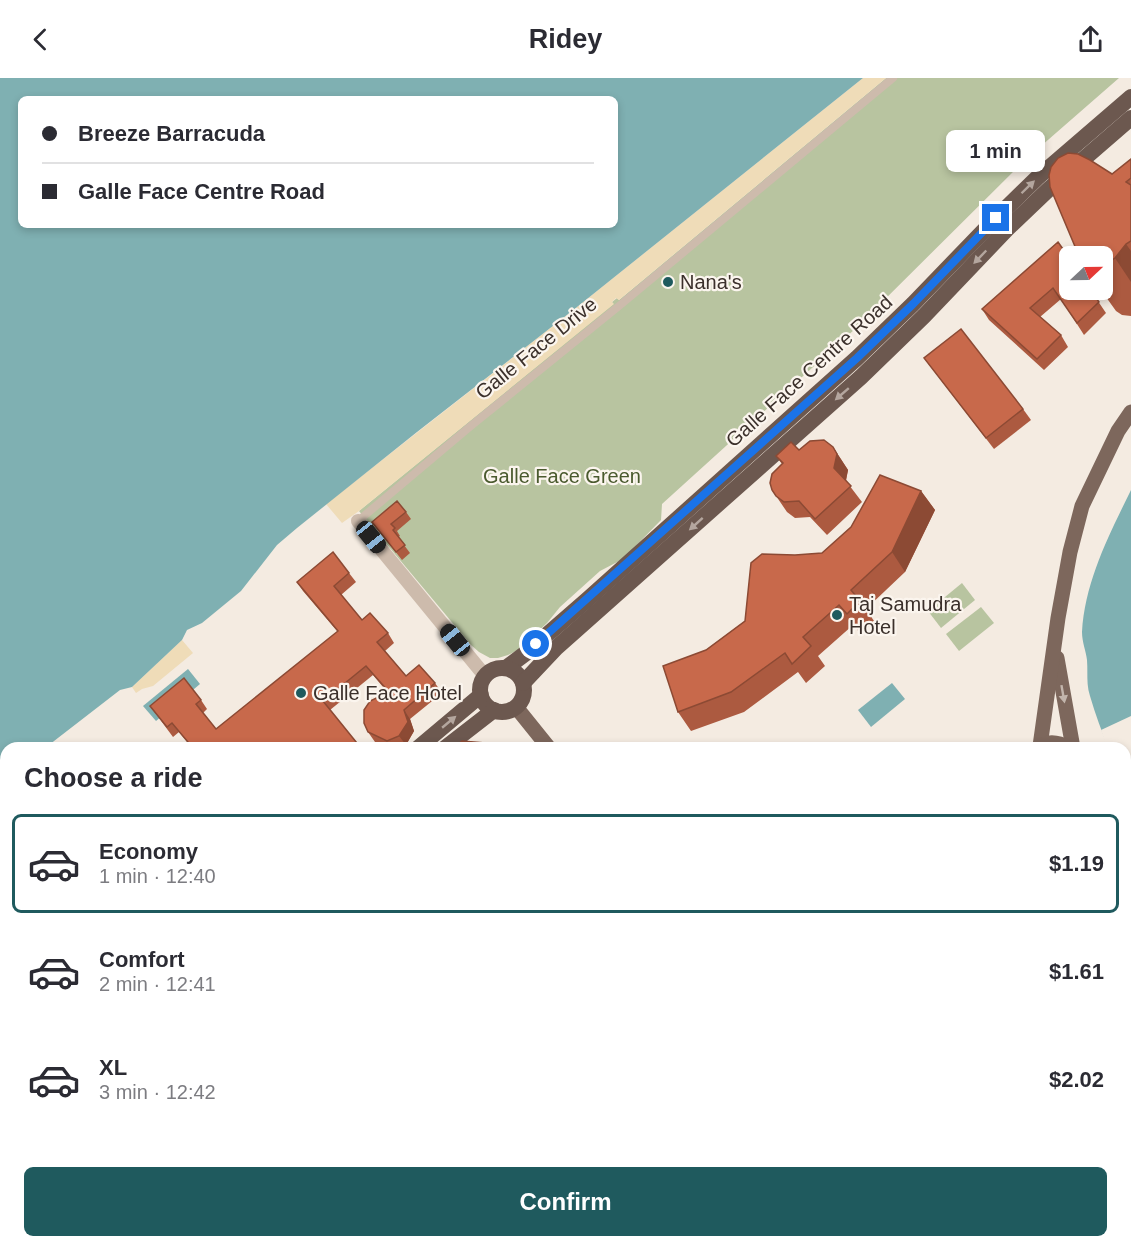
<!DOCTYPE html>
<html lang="en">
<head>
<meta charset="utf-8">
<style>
	:root { --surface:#fff; --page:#f2f2f3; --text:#2b2b33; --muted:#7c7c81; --line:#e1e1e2; --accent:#1f5a5e }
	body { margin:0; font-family:Arial,sans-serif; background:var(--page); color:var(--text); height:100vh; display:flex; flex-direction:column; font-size:22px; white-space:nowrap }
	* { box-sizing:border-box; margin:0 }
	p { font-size:20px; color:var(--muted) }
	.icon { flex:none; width:33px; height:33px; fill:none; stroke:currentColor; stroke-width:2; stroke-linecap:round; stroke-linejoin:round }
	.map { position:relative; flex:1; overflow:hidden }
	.panel { position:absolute; left:0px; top:664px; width:1131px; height:506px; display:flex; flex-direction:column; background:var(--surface); border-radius:18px 18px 0 0; box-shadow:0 3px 9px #0003 }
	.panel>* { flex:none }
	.guide { position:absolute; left:18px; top:18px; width:600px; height:132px; border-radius:9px; box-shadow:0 3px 9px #0003; display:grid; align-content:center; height:132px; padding:0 24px; background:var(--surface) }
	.needle { width:39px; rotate:68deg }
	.fabs { position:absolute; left:1059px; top:168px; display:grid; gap:12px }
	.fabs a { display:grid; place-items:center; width:54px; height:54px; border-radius:9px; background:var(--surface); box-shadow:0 3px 9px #0003; font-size:30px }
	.end { position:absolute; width:27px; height:27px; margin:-14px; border:8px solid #1a73e8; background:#fff; box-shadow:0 0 0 3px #fff }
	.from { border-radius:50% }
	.bubble { position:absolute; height:42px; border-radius:9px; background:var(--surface); box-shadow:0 3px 9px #0003; font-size:20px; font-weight:800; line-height:42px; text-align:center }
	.car { position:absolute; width:18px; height:36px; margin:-18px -9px; border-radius:8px; box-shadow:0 0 4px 2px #0007; background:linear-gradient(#222 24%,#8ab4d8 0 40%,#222 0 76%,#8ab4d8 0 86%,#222 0) }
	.guide b { display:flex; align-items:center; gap:21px; height:57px; font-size:22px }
	.guide b+b { border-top:2px solid var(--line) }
	.guide i { width:15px; height:15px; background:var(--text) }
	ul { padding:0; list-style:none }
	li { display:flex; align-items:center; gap:18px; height:99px; margin:0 12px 9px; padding:0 12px; border:3px solid transparent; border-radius:9px }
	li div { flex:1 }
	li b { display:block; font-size:22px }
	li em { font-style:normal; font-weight:800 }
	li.selected { border-color:var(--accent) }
	li>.icon { width:54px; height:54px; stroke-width:1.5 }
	h2 { padding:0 24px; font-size:27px; line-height:72px }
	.primary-button { display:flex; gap:12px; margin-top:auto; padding:12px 24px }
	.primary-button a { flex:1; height:69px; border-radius:9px; background:var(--accent); color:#fff; font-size:24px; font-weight:800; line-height:69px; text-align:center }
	header { display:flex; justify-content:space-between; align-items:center; height:78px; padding:0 24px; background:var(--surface); font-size:27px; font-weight:800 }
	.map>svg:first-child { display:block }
	.green { fill:#b8c4a0 }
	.sand { fill:#efdcb8 }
	.water { fill:#7fb0b2; fill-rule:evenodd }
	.pier { fill:#f4ebe1 }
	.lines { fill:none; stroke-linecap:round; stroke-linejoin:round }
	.pedestrian { stroke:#cdbbac; stroke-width:8 }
	.tertiary { stroke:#cdbbac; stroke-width:14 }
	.primary { stroke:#7d675c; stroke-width:15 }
	.trunk { stroke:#6c584f; stroke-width:16 }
	.rail { stroke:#3b302b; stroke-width:4; stroke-dasharray:1.5 4.5; stroke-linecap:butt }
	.primary-bridge { stroke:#7d675c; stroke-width:15 }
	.wall { fill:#ac5a40 }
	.shaded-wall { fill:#8c4a34 }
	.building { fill:#c8694b; stroke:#8c4a34; stroke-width:1.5 }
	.oneway { fill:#b4a69e }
	.oneway2 { fill:#c2b5ac }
	.route { stroke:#1a73e8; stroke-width:8 }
	.poi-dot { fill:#1f5a5e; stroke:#fbf5ee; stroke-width:2 }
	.labels { text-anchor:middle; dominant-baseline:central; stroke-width:4.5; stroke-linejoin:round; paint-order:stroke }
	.poi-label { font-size:20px; fill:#3b302b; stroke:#fbf5ee; text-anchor:start }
	.street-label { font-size:20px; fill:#3b302b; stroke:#fbf5ee }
	.park-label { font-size:20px; fill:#4a5a2e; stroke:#fbf5ee }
</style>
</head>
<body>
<header><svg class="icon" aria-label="back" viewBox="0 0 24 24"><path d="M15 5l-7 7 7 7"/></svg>Ridey<svg class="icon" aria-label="share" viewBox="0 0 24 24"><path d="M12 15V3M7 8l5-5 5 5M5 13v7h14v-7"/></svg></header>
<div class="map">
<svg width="1131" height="1169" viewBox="0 0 1131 1169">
	<rect width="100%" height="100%" fill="#f4ebe1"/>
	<g class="green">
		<polygon points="886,0 1119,0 1025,82 855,251 662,426 661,442 623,481 600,493 560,529 547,545 518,572 508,577 498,580 490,580 479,574 471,567 359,433 613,226 612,224 617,220 619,222"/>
		<polygon points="962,505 975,522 941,550 928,533"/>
		<polygon points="981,529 994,545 959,573 946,556"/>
	</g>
	<g class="sand">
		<polygon points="863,0 886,0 619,222 616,220 612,224 614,226 359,433 342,445 326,426 572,233"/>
		<polygon points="182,562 193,575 153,608 142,611 136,615 132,609"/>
	</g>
	<g class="water">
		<path d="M0,0H863L572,233L417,354L297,450L277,467L241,513L202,545L187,552L182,562L132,609L120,612L45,670H6V700L0,705ZM21,21H615V147H21Z"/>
		<path d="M1131,412V803L1125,811V766L1128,762L1129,755L1125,733V670H1108C1102,653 1095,636 1090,618C1086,606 1088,594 1087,582C1086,573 1082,564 1082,554C1085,503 1109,457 1131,412Z"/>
		<polygon points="188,591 200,606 156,643 143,628"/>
		<polygon points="892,605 905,621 871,649 858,632"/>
	</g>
	<polygon class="pier" points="1131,638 1131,712 1125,715 1125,670 1107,670 1101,652"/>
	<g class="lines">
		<polyline class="pedestrian" points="358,443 472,347 619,228 893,0"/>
		<g class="tertiary">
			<polyline points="358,443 485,598"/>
			<polyline points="1125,819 1131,827"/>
		</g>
		<g class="primary">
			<polyline points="1057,580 1073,670"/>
			<polyline points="516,629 549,670"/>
			<polyline points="1040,668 1058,540 1070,474 1082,428 1118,353 1131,334"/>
			<path d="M1038,670C1048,662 1058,664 1069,670"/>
			<polyline points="1125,774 1131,783"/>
			<polyline points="1125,796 1131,804"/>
			<polyline points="1125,840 1131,846"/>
			<polyline points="487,1169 493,1164"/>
		</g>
		<g class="trunk">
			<polyline points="506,590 526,575 588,521 857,280 913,226 996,140 1037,100 1131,19"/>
			<circle cx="502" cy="612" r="22"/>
			<polyline points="523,605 556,570 861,299 924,238 1007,151 1049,111 1131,40"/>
			<polyline points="418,670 481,617"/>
			<polyline points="445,670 494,632"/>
			<polyline points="0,1025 6,1020"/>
			<polyline points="0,1046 6,1040"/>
		</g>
		<g class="rail">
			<polyline points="0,838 6,838"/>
			<polyline points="518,1164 528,1169"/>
			<polyline points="540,1164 550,1169"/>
			<polyline points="898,1169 911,1164"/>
			<polyline points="918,1169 931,1164"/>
		</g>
		<polyline class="primary-bridge" points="549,1169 558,1164"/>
	</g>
	<g class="wall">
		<polygon points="1131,81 1131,238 1122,237 1116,233 1101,212 1102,212 1102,178 1112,96"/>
		<polygon points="1058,164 1106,235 1084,257 1061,221 1040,239 1061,257 1068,269 1044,292 989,242 982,231"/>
		<polygon points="924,280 1023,331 1031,342 994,371"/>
		<polygon points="833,369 848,392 846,403 862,424 827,457 810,439 795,440 787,434 772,412 782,386 776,378 799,372"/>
		<polygon points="921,413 935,432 905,494 866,531 874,543 861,556 853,547 818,578 825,588 806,605 798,594 744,634 691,653 678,634 706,572 745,543 822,475"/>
		<polygon points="406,434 411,441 397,453 400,458 398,459 410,475 402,482 372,444"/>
		<polygon points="349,495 356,504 341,517 362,542 388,555 394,565 385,573 406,598 435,605 442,615 410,641 414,653 406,667 397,670 390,670 375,664 368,654 388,615 373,597 330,632 361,670 192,670 179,654 173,659 150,628 201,622 207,631 203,635 216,651 338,554 303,513 297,504"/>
		<polygon points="0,786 6,793 6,817 3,819 0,815"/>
		<polygon points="6,835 6,978 0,978 0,840"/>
		<polygon points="1131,873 1131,995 1125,998 1125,874"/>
		<polygon points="6,1056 6,1151 0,1143 0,1061"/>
		<polygon points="16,1164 207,1164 211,1169 20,1169"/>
		<polygon points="411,1164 452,1164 455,1169 405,1169"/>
		<polygon points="714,1164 869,1164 859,1169 718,1169"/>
	</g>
	<g class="shaded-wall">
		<polygon points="1126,166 1131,173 1131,204 1115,180"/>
		<polygon points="833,369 848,392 845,406 834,390"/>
		<polygon points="921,413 935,432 905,494 892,474"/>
		<polygon points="404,632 410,641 414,653 406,667 399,658"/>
		<polygon points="1131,875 1131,939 1125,943 1125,885"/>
	</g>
	<g class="building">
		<polygon points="1068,75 1078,76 1090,82 1112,96 1131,81 1131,100 1126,104 1131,107 1131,163 1126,166 1115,180 1106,186 1102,187 1102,178 1079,178 1050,109 1049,97 1051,89 1058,80"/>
		<polygon points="1058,164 1070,181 1070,212 1090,212 1099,224 1077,245 1053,210 1030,230 1061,257 1037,281 982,231"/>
		<polygon points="961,251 1023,331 986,360 924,280"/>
		<polygon points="824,362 833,369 837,376 834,390 851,408 815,441 799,423 784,424 776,418 772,412 770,405 772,396 783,385 776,378 791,364 799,372 810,363"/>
		<polygon points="880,397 921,413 892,474 851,512 860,523 847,536 839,527 803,559 811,568 792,586 785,575 731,614 678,634 663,588 706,572 745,543 751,485 762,476 795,477 822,475 851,449"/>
		<polygon points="397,423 406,434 391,446 395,450 393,452 405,467 396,474 372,444"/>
		<polygon points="333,474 349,495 334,508 362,542 370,535 388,555 377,564 406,598 419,587 435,605 404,632 408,644 399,658 387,663 368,654 364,645 364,632 370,623 389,614 366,588 323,623 361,670 193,670 172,645 167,649 150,628 184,600 201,622 196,626 216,651 338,553 297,504"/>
		<polygon points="462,663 509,667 511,670 453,670"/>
		<polygon points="0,786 6,793 6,808 0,813"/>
		<polygon points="6,835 6,950 0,955 0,840"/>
		<polygon points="1131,873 1131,875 1125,885 1125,874"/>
		<polygon points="1127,909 1131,916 1131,939 1125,943 1125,911"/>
		<polygon points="1131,1010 1131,1169 999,1169 998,1164 1125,1164 1125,1014"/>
		<polygon points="6,1056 6,1148 0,1140 0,1061"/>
		<polygon points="34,1164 207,1164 210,1168 208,1169 38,1169"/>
		<polygon points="286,1164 374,1164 377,1167 374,1169 289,1169"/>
		<polygon points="411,1164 448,1164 441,1169 405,1169"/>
		<polygon points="669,1164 686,1164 689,1169 673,1169"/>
		<polygon points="715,1164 832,1164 822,1169 718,1169"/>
		<polygon points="933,1164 940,1164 944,1169 926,1169"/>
	</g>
	<defs><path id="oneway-solid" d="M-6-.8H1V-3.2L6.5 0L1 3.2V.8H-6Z" transform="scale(1.5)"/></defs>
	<g class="oneway">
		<use href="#oneway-solid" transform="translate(1028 109) rotate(-44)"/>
		<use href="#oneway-solid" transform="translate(980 179) rotate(134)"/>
		<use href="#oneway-solid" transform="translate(842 316) rotate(139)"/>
		<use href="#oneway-solid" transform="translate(696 446) rotate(138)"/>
		<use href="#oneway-solid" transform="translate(449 644) rotate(-40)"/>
	</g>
	<use class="oneway2" href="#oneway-solid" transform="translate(1063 616) rotate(80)"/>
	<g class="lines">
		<polyline class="route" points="536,566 857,280 913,226 996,140"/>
	</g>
	<g class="poi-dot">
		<circle cx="668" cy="204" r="6"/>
		<circle cx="837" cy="537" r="6"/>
		<circle cx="301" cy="615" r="6"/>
	</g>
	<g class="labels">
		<g class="poi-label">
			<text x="680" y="204">Nana's</text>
			<text x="849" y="526">Taj Samudra<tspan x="849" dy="23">Hotel</tspan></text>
			<text x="313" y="615">Galle Face Hotel</text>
		</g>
		<g class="street-label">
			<text transform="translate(536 270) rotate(-39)">Galle Face Drive</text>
			<text transform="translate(809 293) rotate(-42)">Galle Face Centre Road</text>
		</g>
		<g class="park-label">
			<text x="562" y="398">Galle Face Green</text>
		</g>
	</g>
</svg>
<div class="fabs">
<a><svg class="needle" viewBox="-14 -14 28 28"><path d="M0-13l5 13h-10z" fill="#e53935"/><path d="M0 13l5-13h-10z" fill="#7c7c81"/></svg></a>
</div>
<i class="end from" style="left:536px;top:566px"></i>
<i class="end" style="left:996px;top:140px"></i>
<div class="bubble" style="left:946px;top:52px;width:99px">1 min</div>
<i class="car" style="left:371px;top:459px;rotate:141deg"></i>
<i class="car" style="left:455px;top:562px;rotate:321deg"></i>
<div class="guide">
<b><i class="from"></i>Breeze Barracuda</b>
<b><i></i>Galle Face Centre Road</b>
</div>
<section class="panel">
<h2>Choose a ride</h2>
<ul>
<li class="selected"><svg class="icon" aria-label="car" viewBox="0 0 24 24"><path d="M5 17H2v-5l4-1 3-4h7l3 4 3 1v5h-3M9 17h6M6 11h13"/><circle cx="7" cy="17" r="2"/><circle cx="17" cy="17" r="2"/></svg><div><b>Economy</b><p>1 min · 12:40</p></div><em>$1.19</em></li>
<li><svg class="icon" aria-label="car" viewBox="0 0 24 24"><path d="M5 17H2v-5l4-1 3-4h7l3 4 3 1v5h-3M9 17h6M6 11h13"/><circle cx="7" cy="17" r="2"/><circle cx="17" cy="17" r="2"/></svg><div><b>Comfort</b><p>2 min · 12:41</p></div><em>$1.61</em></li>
<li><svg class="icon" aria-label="car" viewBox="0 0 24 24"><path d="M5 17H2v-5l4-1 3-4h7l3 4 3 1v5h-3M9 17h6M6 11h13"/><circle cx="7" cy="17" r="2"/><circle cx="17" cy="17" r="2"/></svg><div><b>XL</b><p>3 min · 12:42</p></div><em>$2.02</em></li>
</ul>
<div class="primary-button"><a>Confirm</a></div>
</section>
</div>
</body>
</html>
